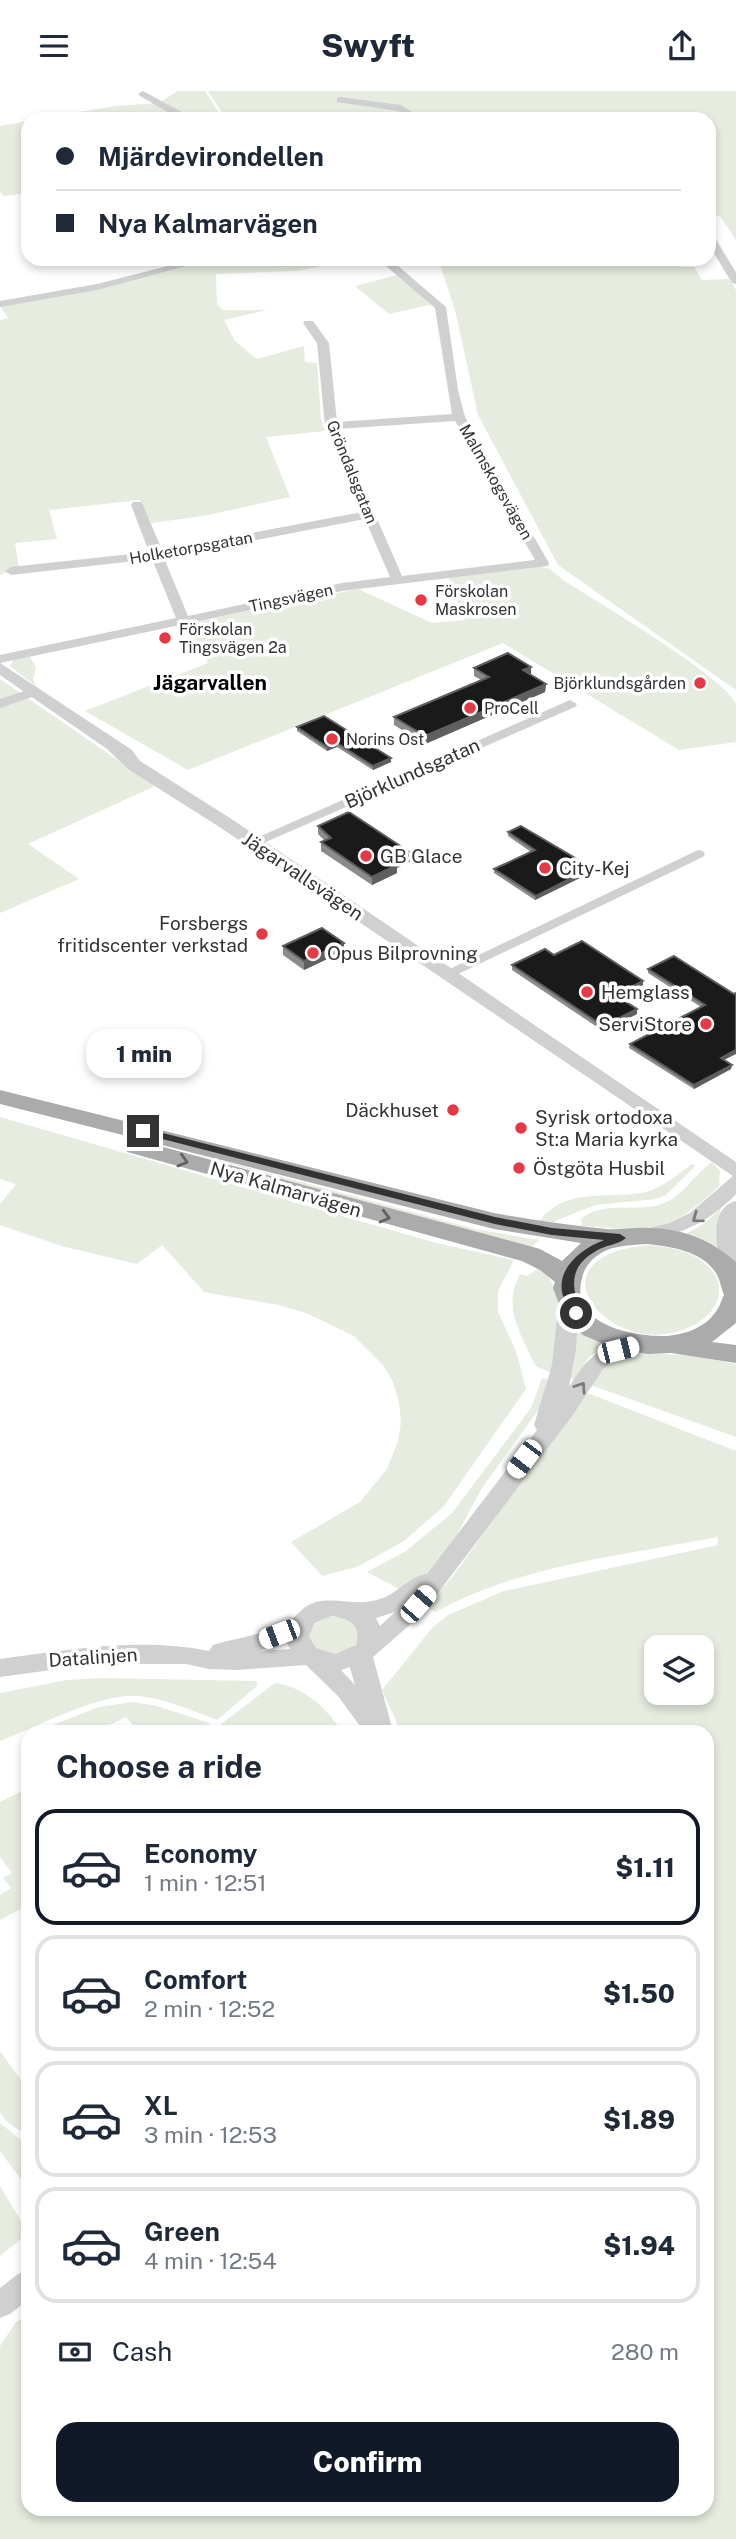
<!DOCTYPE html>
<html lang="en">
<head>
<meta charset="utf-8">
<style>
	:root { --surface:#fff; --page:#f6f6f7; --text:#1f2937; --muted:#747a83; --line:#e0e1e3; --accent:#111827 }
	body { margin:0; font-family:"Public Sans",sans-serif; background:var(--page); color:var(--text); height:100vh; display:flex; flex-direction:column; font-size:26px; white-space:nowrap }
	* { box-sizing:border-box; margin:0 }
	p { font-size:23px; color:var(--muted) }
	.icon { flex:none; width:38px; height:38px; fill:none; stroke:currentColor; stroke-width:2; stroke-linecap:round; stroke-linejoin:round }
	.map { position:relative; flex:1; overflow:hidden }
	.drawer { position:absolute; left:21px; top:1634px; width:693px; height:791px; display:flex; flex-direction:column; background:var(--surface); border-radius:21px; box-shadow:0 4px 10px #0003 }
	.drawer>* { flex:none }
	.hud { position:absolute; left:21px; top:21px; width:695px; height:154px; border-radius:21px; box-shadow:0 4px 10px #0003; display:grid; align-content:center; height:154px; padding:0 35px; background:var(--surface) }
	.tools { position:absolute; left:644px; top:1544px; display:grid; gap:14px }
	.tools a { display:grid; place-items:center; width:70px; height:70px; border-radius:14px; background:var(--surface); box-shadow:0 4px 10px #0003; font-size:35px }
	.end { position:absolute; width:32px; height:32px; margin:-16px; border:9px solid #333; background:#fff; box-shadow:0 0 0 4px #fff }
	.from { border-radius:50% }
	.bubble { position:absolute; height:49px; border-radius:21px; background:var(--surface); box-shadow:0 4px 10px #0003; font-size:23px; font-weight:800; line-height:49px; text-align:center }
	.car { position:absolute; width:21px; height:42px; margin:-21px -10px; border-radius:9px; box-shadow:0 0 5px 2px #0007; background:linear-gradient(#fff 24%,#345 0 40%,#fff 0 76%,#345 0 86%,#fff 0) }
	.hud b { display:flex; align-items:center; gap:24px; height:66px; font-size:26px }
	.hud b+b { border-top:2px solid var(--line) }
	.hud i { width:18px; height:18px; background:var(--text) }
	ul { padding:0; list-style:none }
	li { display:flex; align-items:center; gap:21px; height:116px; margin:0 14px 10px; padding:0 21px; border:4px solid var(--line); border-radius:21px }
	li div { flex:1 }
	li b { display:block; font-size:26px }
	li em { font-style:normal; font-weight:800 }
	li.on { border-color:var(--accent) }
	li>.icon { width:63px; height:63px; stroke-width:1.5 }
	h2 { padding:0 35px; font-size:32px; line-height:84px }
	.pay { display:flex; align-items:center; gap:18px; height:77px; padding:0 35px; font-size:26px }
	.pay p { margin-inline-start:auto }
	.primary-button { display:flex; gap:14px; margin-top:auto; padding:14px 35px }
	.primary-button a { flex:1; height:80px; border-radius:21px; background:var(--accent); color:#fff; font-size:28px; font-weight:800; line-height:80px; text-align:center }
	header { display:flex; justify-content:space-between; align-items:center; height:91px; padding:0 35px; background:var(--surface); font-size:32px; font-weight:800 }
	.map>svg:first-child { display:block }
	.green { fill:#e6ecdf; fill-rule:evenodd }
	.lines { fill:none; stroke-linecap:round; stroke-linejoin:round }
	.minor { fill:#d0d0d0; fill-rule:evenodd }
	.tertiary { fill:#d0d0d0; fill-rule:evenodd }
	.primary { fill:#ababab; fill-rule:evenodd }
	.wall { fill:#8c8c8c }
	.shaded-wall { fill:#5f5f5f }
	.building { fill:#1a1a1a; stroke:#5f5f5f; stroke-width:2 }
	.oneway { stroke:#636363 }
	.oneway2 { stroke:#7a7a7a }
	.route { fill:#333 }
	.poi-dot { fill:#e63946; stroke:#fff; stroke-width:2.5 }
	.labels { text-anchor:middle; dominant-baseline:central; stroke-width:7; stroke-linejoin:round; paint-order:stroke }
	.far-street-label { font-size:16px; fill:#333; stroke:#fff }
	.far-poi-label { font-size:16px; fill:#333; stroke:#fff; text-anchor:start }
	.street-label { font-size:19px; fill:#333; stroke:#fff }
	.poi-label { font-size:19px; fill:#333; stroke:#fff; text-anchor:start }
	.far-district-label { font-size:21px; font-weight:bold; fill:#000; stroke:#fff }
</style>
</head>
<body>
<header><svg class="icon" aria-label="menu" viewBox="0 0 24 24"><path d="M4 6h16M4 12h16M4 18h16"/></svg>Swyft<svg class="icon" aria-label="share" viewBox="0 0 24 24"><path d="M12 15V3M7 8l5-5 5 5M5 13v7h14v-7"/></svg></header>
<div class="map">
<svg width="736" height="2448" viewBox="0 0 736 2448">
	<rect width="100%" height="100%" fill="#fff"/>
	<g class="green">
		<polygon points="178,0 205,0 223,28 190,28 162,10"/>
		<polygon points="208,0 736,0 736,149 720,125 709,126 709,28 226,28"/>
		<polygon points="157,12 184,28 38,28 115,15"/>
		<polygon points="28,30 28,102 4,105 0,101 0,35"/>
		<polygon points="216,168 360,168 296,180 216,183 217,213 223,219 267,219 224,229 235,250 257,268 304,255 305,271 317,272 321,328 325,340 266,346 290,406 203,425 151,432 140,409 49,419 57,448 15,452 19,477 0,484 0,229 8,227 0,215 100,197"/>
		<polygon points="438,168 676,168 681,176 694,176 702,189 729,188 736,199 736,599 558,474 478,324 455,219"/>
		<polygon points="397,184 433,213 389,223 355,195"/>
		<path d="M540,476L550,478L563,489C594,509 725,586 736,613C736,622 736,641 736,651L679,659L503,552L188,679L85,620L208,572L184,533L358,498L432,532L465,529L448,486Z"/>
		<polygon points="30,565 36,577 33,588 37,596 10,575 14,568"/>
		<polygon points="0,588 155,695 28,753 79,788 0,822"/>
		<polygon points="0,1026 436,1152 514,1169 498,1200 498,1221 516,1260 526,1298 444,1415 404,1450 357,1476 322,1485 291,1451 360,1411 387,1378 398,1350 401,1331 399,1311 393,1291 383,1274 354,1245 306,1222 279,1214 204,1201 162,1154 137,1173 61,1155 0,1134 0,1113 16,1093 0,1088"/>
		<polygon points="124,1043 475,1138 539,1149 532,1156 474,1142"/>
		<path d="M712,1071L720,1080L719,1095C668,1145 649,1140 582,1135L581,1128C604,1109 636,1122 662,1113C682,1106 695,1083 712,1071Z"/>
		<path d="M692,1073L695,1075L666,1104L656,1108L595,1114L553,1131L540,1130C565,1095 610,1109 646,1101C662,1097 678,1083 692,1073Z"/>
		<polygon points="721,1117 717,1132 719,1159 686,1143 706,1131"/>
		<path d="M651,1154C665,1156 679,1158 692,1164C730,1184 727,1218 690,1236C612,1273 520,1164 651,1154Z"/>
		<path d="M539,1177C571,1201 556,1248 552,1282L537,1276L534,1272C520,1241 502,1217 520,1183L527,1185Z"/>
		<polygon points="576,1236 610,1253 589,1266 576,1289 570,1287"/>
		<polygon points="630,1261 695,1265 736,1273 736,1346 588,1293 608,1269"/>
		<polygon points="542,1287 554,1291 547,1307 482,1397 452,1453 426,1484 403,1500 367,1481 406,1460 452,1422 531,1317"/>
		<path d="M585,1301L736,1360V2448H0V2255L16,2231L28,2223V2418H707V1642L401,1641L382,1599L433,1536L448,1524L504,1500L718,1454L717,1446C626,1464 516,1475 436,1521L426,1515L453,1485ZM656,1556H702V1601H656Z"/>
		<path d="M329,1525L346,1527L358,1537C360,1559 351,1557 332,1564L310,1555L308,1536L313,1531Z"/>
		<path d="M100,1587L257,1590V1595L217,1629C191,1619 166,1608 139,1605C102,1601 35,1636 0,1650V1602L67,1589Z"/>
		<path d="M275,1592C307,1597 324,1616 343,1641H273L269,1637L259,1641H217L221,1633Z"/>
		<polygon points="133,1611 157,1615 209,1632 210,1636 208,1641 139,1641 126,1626 95,1641 35,1641 99,1616"/>
		<polygon points="28,1697 28,1814 0,1829 0,1804 11,1797 3,1787 12,1782 0,1766 0,1711"/>
		<polygon points="0,1960 28,1999 28,2045 7,2031 0,2022"/>
		<polygon points="0,2032 28,2055 28,2098 0,2060"/>
		<polygon points="0,2095 28,2142 0,2165"/>
	</g>
	<g class="lines">
		<g class="minor">
			<polygon points="143,0 191,26 192,28 180,28 140,5 138,3"/>
			<polygon points="340,6 401,14 412,21 407,28 397,28 401,22 398,20 337,11 337,7"/>
			<polygon points="709,143 713,144 736,181 736,193 732,192 709,154"/>
			<polygon points="195,168 213,168 97,199 0,216 0,210 97,193"/>
			<path d="M378,168H390L446,216L458,299L465,326L549,472L548,475L342,500L0,572V564L176,527L152,468L11,484L5,480L11,476L149,461L131,414L133,411H141L143,414L162,459L362,421L325,335L317,252L303,232L305,230H313L329,252L337,331L452,323L435,217ZM455,330L535,469L402,485L338,338ZM365,428L390,486L342,492L188,525L164,467Z"/>
			<polygon points="33,597 38,598 38,604 0,617 0,608"/>
			<polygon points="570,609 577,613 575,616 259,754 249,754 247,751"/>
			<polygon points="698,759 703,760 705,763 703,766 452,886 447,888 439,883"/>
		</g>
		<g class="tertiary">
			<path d="M0,572L132,659L140,670L233,729L736,1071V1103C710,1130 684,1142 648,1150L641,1149L638,1144L641,1139L669,1132L690,1122L733,1085L221,737L128,678L107,658L0,584Z"/>
			<path d="M736,1110V1193L726,1192L723,1187C719,1165 705,1118 736,1110Z"/>
			<path d="M569,1203L576,1205L579,1210L576,1258L569,1296C584,1272 596,1257 625,1250C633,1248 639,1247 648,1249L651,1254L648,1259L617,1267L603,1278L572,1325L438,1502L413,1531L373,1566L391,1633L389,1637L391,1642H365L338,1605L306,1574L237,1579L209,1578L186,1573H95L0,1586V1568C69,1559 141,1546 209,1560L213,1554C238,1546 268,1544 290,1529C300,1523 302,1515 316,1511C338,1506 358,1516 380,1508C397,1503 411,1484 427,1483L537,1339L534,1334L552,1274L559,1210L562,1205ZM395,1521L380,1535L376,1527ZM331,1525C349,1527 362,1534 356,1554L335,1563L316,1557L309,1546L314,1532ZM286,1550L290,1558L259,1560ZM350,1576V1577L355,1594L341,1579Z"/>
			<polygon points="28,2179 28,2209 10,2223 0,2227 0,2197 18,2183"/>
		</g>
		<path class="primary" d="M0,999L494,1122C531,1129 568,1134 606,1138C620,1139 634,1136 648,1137C682,1137 711,1149 736,1171V1232L712,1251L736,1254V1272L671,1262L647,1263L608,1255L583,1244L564,1226L553,1197L555,1191L540,1179L522,1170L127,1061L124,1056L127,1051L136,1048L145,1051L540,1158L562,1170L581,1152L494,1138L0,1013ZM648,1153C672,1156 702,1160 716,1182C720,1188 721,1197 724,1204C721,1210 719,1218 714,1223C704,1237 683,1244 666,1245C633,1246 569,1234 582,1187C584,1177 591,1168 601,1162C615,1154 632,1154 648,1153Z"/>
	</g>
	<g class="wall">
		<polygon points="474,577 531,584 546,593 545,601 425,653 394,634 394,626 481,589 474,585"/>
		<polygon points="297,636 391,667 391,671 373,679 337,656 327,660 297,640"/>
		<polygon points="318,735 411,762 411,770 397,777 397,782 372,794 321,760 321,751 325,750 318,743"/>
		<polygon points="508,741 592,781 535,809 494,782 494,778 531,761 508,745"/>
		<polygon points="344,852 344,860 304,879 283,864 283,855"/>
		<polygon points="554,864 643,890 643,894 619,906 637,923 603,940 512,879 512,874"/>
		<polygon points="648,878 734,903 724,969 732,974 731,978 694,998 629,957 630,953 701,916 648,882"/>
	</g>
	<g class="shaded-wall">
		<polygon points="531,576 531,584 523,579"/>
		<polygon points="546,593 545,601 425,653 425,645"/>
		<polygon points="337,652 337,656 327,660 327,656"/>
		<polygon points="391,667 391,671 373,679 373,675"/>
		<polygon points="411,762 411,770 397,777 397,782 372,794 372,786 392,771"/>
		<polygon points="592,777 592,781 535,809 536,805"/>
		<polygon points="344,852 344,860 304,879 304,870"/>
		<polygon points="643,890 643,894 615,908 615,904"/>
		<polygon points="637,918 637,923 603,940 603,935"/>
		<polygon points="736,959 736,963 720,971 721,967"/>
		<polygon points="732,974 731,978 694,998 694,994"/>
	</g>
	<g class="building">
		<polygon points="508,562 531,576 523,579 546,593 425,645 394,626 489,586 474,577"/>
		<polygon points="324,625 391,667 373,675 337,652 327,656 297,636"/>
		<polygon points="349,721 411,762 392,771 397,774 372,786 321,751 331,747 318,735"/>
		<polygon points="521,735 592,777 536,805 494,778 535,759 508,741"/>
		<polygon points="322,837 344,852 304,870 283,855"/>
		<polygon points="582,850 643,890 615,904 637,918 603,935 512,874 545,858 554,864"/>
		<polygon points="674,865 734,903 736,902 736,959 721,967 732,974 694,994 630,953 705,914 648,878"/>
	</g>
	<defs><path id="oneway-chevron" d="M-2-3.5L2.5 0L-2 3.5" fill="none" stroke-width="1.6" stroke-linecap="round" stroke-linejoin="round" transform="scale(1.75)"/></defs>
	<g class="oneway">
		<use href="#oneway-chevron" transform="translate(183 1070) rotate(16)"/>
		<use href="#oneway-chevron" transform="translate(385 1126) rotate(15)"/>
	</g>
	<g class="oneway2">
		<use href="#oneway-chevron" transform="translate(697 1127) rotate(144)"/>
		<use href="#oneway-chevron" transform="translate(581 1296) rotate(-56)"/>
	</g>
	<path class="route" d="M143,1037L495,1126L552,1137L620,1143L626,1147C618,1154 605,1154 596,1160C568,1176 571,1197 582,1222L576,1226C569,1222 568,1215 564,1208C553,1179 581,1158 604,1149L552,1144L495,1133L139,1042L137,1040Z"/>
	<g class="poi-dot">
		<circle cx="421" cy="509" r="7"/>
		<circle cx="165" cy="547" r="7"/>
		<circle cx="700" cy="592" r="7"/>
		<circle cx="470" cy="617" r="7"/>
		<circle cx="332" cy="648" r="7"/>
		<circle cx="366" cy="765" r="7"/>
		<circle cx="545" cy="777" r="7"/>
		<circle cx="262" cy="843" r="7"/>
		<circle cx="313" cy="862" r="7"/>
		<circle cx="587" cy="901" r="7"/>
		<circle cx="706" cy="933" r="7"/>
		<circle cx="453" cy="1019" r="7"/>
		<circle cx="521" cy="1037" r="7"/>
		<circle cx="519" cy="1077" r="7"/>
	</g>
	<g class="labels">
		<g class="far-street-label">
			<text transform="translate(352 381) rotate(68)">Gröndalsgatan</text>
			<text transform="translate(496 391) rotate(60)">Malmskogsvägen</text>
			<text transform="translate(191 457) rotate(-10)">Holketorpsgatan</text>
			<text transform="translate(291 507) rotate(-12)">Tingsvägen</text>
		</g>
		<g class="far-poi-label">
			<text x="435" y="500">Förskolan<tspan x="435" dy="18">Maskrosen</tspan></text>
			<text x="179" y="538">Förskolan<tspan x="179" dy="18">Tingsvägen 2a</tspan></text>
			<text x="686" y="592" text-anchor="end">Björklundsgården</text>
			<text x="484" y="617">ProCell</text>
			<text x="346" y="648">Norins Ost</text>
		</g>
		<g class="street-label">
			<text transform="translate(412 682) rotate(-24)">Björklundsgatan</text>
			<text transform="translate(303 785) rotate(34)">Jägarvallsvägen</text>
			<text transform="translate(286 1098) rotate(16)">Nya Kalmarvägen</text>
			<text transform="translate(93 1566) rotate(-4)">Datalinjen</text>
		</g>
		<g class="poi-label">
			<text x="380" y="765">GB Glace</text>
			<text x="559" y="777">City-Kej</text>
			<text x="248" y="832" text-anchor="end">Forsbergs<tspan x="248" dy="22">fritidscenter verkstad</tspan></text>
			<text x="327" y="862">Opus Bilprovning</text>
			<text x="601" y="901">Hemglass</text>
			<text x="692" y="933" text-anchor="end">ServiStore</text>
			<text x="439" y="1019" text-anchor="end">Däckhuset</text>
			<text x="535" y="1026">Syrisk ortodoxa<tspan x="535" dy="22">St:a Maria kyrka</tspan></text>
			<text x="533" y="1077">Östgöta Husbil</text>
		</g>
		<g class="far-district-label">
			<text x="210" y="591">Jägarvallen</text>
		</g>
	</g>
</svg>
<div class="tools">
<a><svg class="icon" aria-label="layers" viewBox="0 0 24 24"><path d="M12 4l9 5-9 5-9-5zM3 14l9 5 9-5"/></svg></a>
</div>
<i class="end from" style="left:576px;top:1222px"></i>
<i class="end" style="left:143px;top:1040px"></i>
<div class="bubble" style="left:86px;top:938px;width:116px">1 min</div>
<i class="car" style="left:618px;top:1259px;rotate:76deg"></i>
<i class="car" style="left:524px;top:1368px;rotate:217deg"></i>
<i class="car" style="left:418px;top:1513px;rotate:41deg"></i>
<i class="car" style="left:279px;top:1543px;rotate:249deg"></i>
<div class="hud">
<b><i class="from"></i>Mjärdevirondellen</b>
<b><i></i>Nya Kalmarvägen</b>
</div>
<section class="drawer">
<h2>Choose a ride</h2>
<ul>
<li class="on"><svg class="icon" aria-label="car" viewBox="0 0 24 24"><path d="M5 17H2v-5l4-1 3-4h7l3 4 3 1v5h-3M9 17h6M6 11h13"/><circle cx="7" cy="17" r="2"/><circle cx="17" cy="17" r="2"/></svg><div><b>Economy</b><p>1 min · 12:51</p></div><em>$1.11</em></li>
<li><svg class="icon" aria-label="car" viewBox="0 0 24 24"><path d="M5 17H2v-5l4-1 3-4h7l3 4 3 1v5h-3M9 17h6M6 11h13"/><circle cx="7" cy="17" r="2"/><circle cx="17" cy="17" r="2"/></svg><div><b>Comfort</b><p>2 min · 12:52</p></div><em>$1.50</em></li>
<li><svg class="icon" aria-label="car" viewBox="0 0 24 24"><path d="M5 17H2v-5l4-1 3-4h7l3 4 3 1v5h-3M9 17h6M6 11h13"/><circle cx="7" cy="17" r="2"/><circle cx="17" cy="17" r="2"/></svg><div><b>XL</b><p>3 min · 12:53</p></div><em>$1.89</em></li>
<li><svg class="icon" aria-label="car" viewBox="0 0 24 24"><path d="M5 17H2v-5l4-1 3-4h7l3 4 3 1v5h-3M9 17h6M6 11h13"/><circle cx="7" cy="17" r="2"/><circle cx="17" cy="17" r="2"/></svg><div><b>Green</b><p>4 min · 12:54</p></div><em>$1.94</em></li>
</ul>
<div class="pay"><svg class="icon" aria-label="cash" viewBox="0 0 24 24"><path d="M3 7h18v10H3z"/><circle cx="12" cy="12" r="2"/></svg>Cash<p>280 m</p></div>
<div class="primary-button"><a>Confirm</a></div>
</section>
</div>
</body>
</html>
